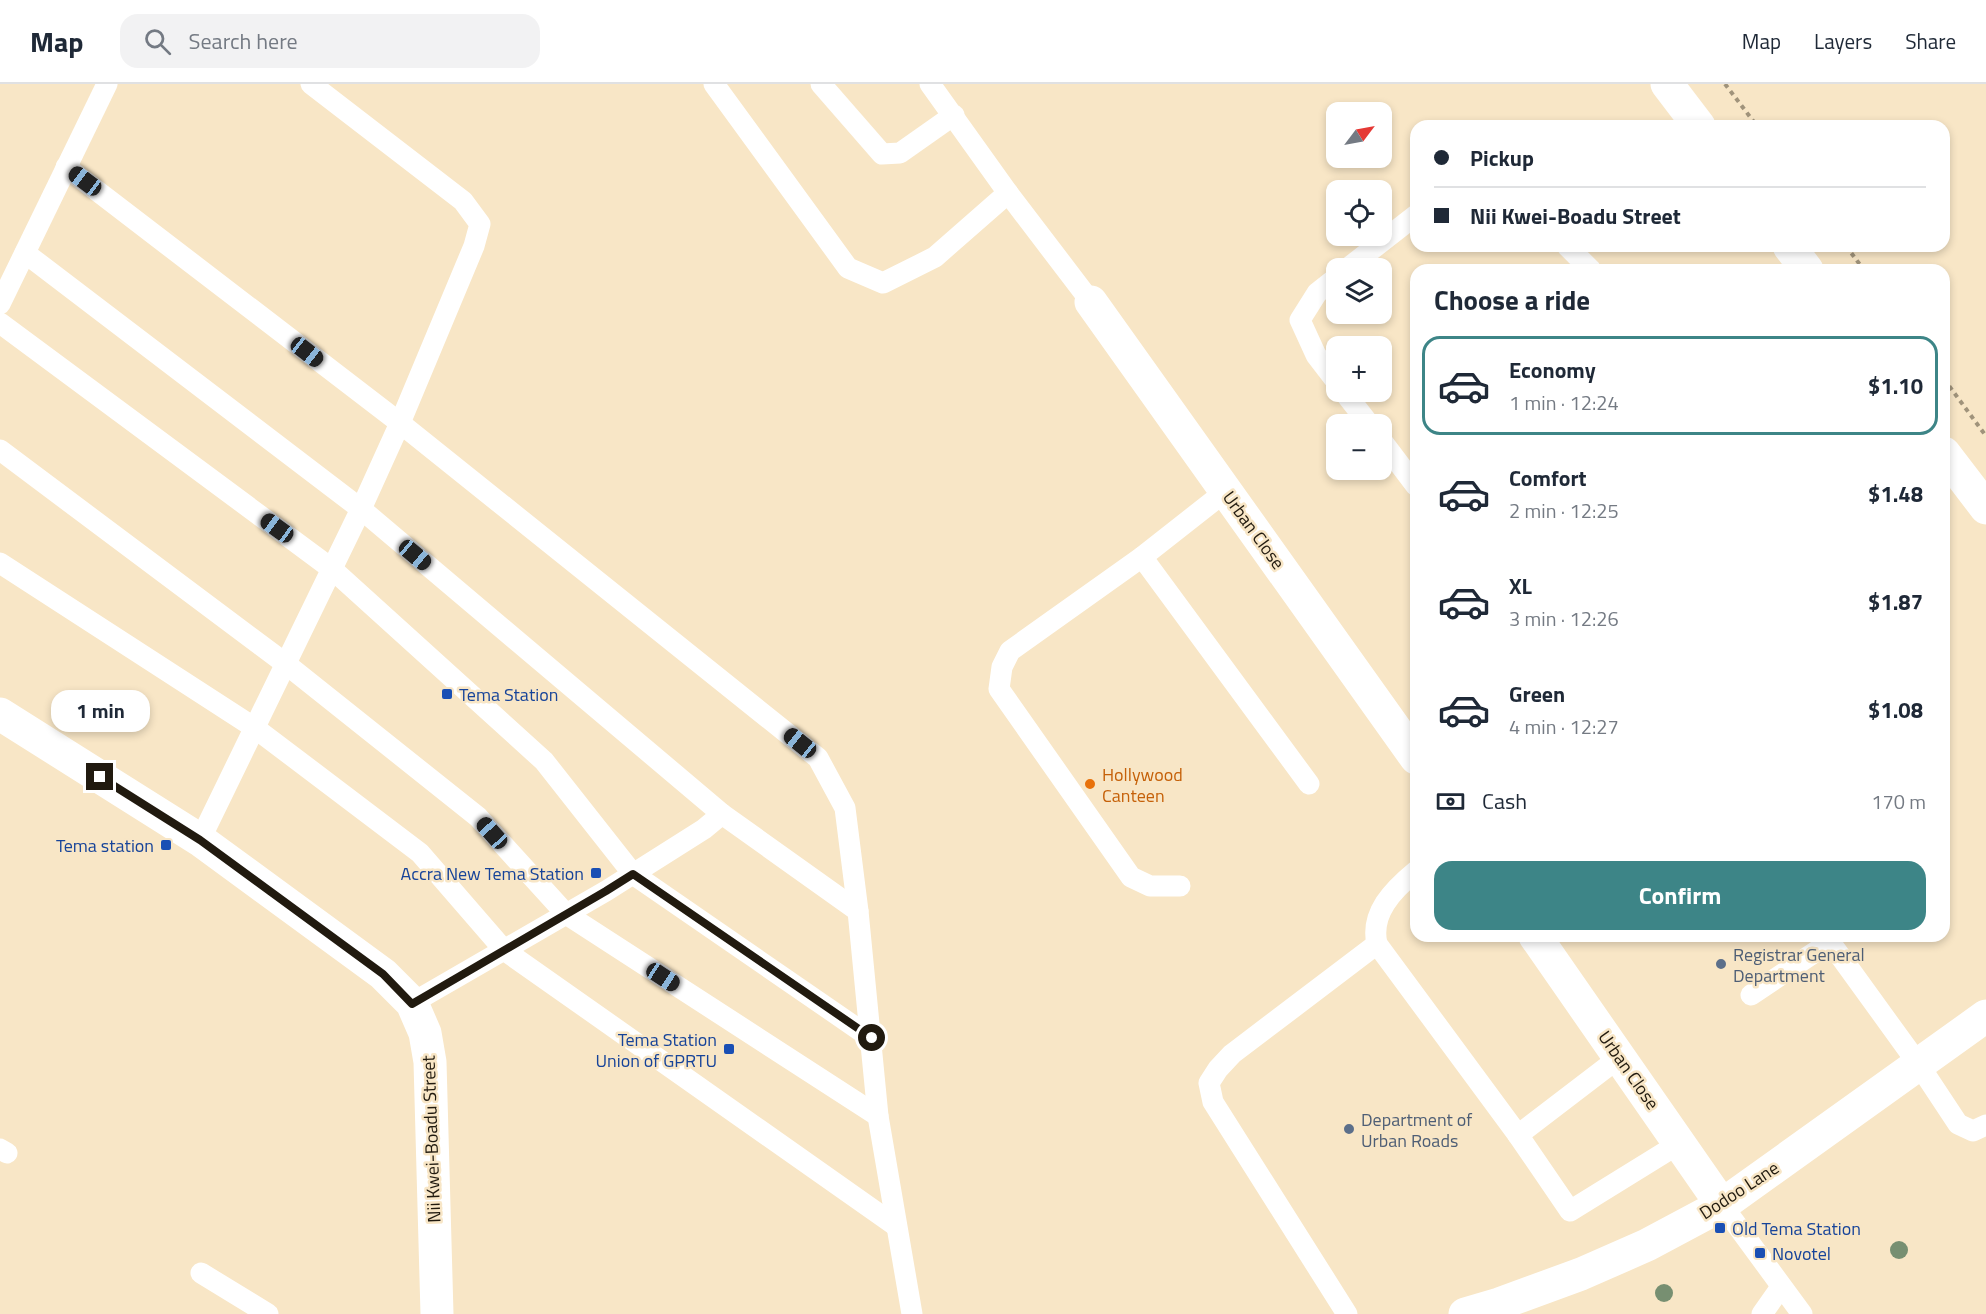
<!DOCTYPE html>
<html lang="en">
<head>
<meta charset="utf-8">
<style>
	:root { --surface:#fff; --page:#f2f2f3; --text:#1f2937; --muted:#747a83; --line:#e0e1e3; --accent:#3d8587 }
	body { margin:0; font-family:"Titillium Web",sans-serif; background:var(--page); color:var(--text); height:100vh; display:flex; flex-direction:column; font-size:22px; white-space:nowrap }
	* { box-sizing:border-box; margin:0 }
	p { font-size:20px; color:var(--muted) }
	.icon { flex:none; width:33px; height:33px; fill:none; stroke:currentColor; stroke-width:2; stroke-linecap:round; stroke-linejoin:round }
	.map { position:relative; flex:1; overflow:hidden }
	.details { position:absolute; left:1410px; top:180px; width:540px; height:678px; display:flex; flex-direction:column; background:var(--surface); border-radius:18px; box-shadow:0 3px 9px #0003 }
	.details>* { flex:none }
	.guide { position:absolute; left:1410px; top:36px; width:540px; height:132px; border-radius:18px; box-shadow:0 3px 9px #0003; display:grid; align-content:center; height:132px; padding:0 24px; background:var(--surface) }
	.needle { width:39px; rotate:58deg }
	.tools { position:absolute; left:1326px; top:18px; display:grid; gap:12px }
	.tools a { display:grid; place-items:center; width:66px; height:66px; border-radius:12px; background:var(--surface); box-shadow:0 3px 9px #0003; font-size:30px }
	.end { position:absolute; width:27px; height:27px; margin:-14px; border:8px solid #211a0f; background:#fff; box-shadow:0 0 0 3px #fff }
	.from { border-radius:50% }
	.bubble { position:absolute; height:42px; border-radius:18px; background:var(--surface); box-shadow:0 3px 9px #0003; font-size:20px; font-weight:700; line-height:42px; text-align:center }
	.car { position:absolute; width:18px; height:36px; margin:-18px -9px; border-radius:8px; box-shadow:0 0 4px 2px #0007; background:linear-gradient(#222 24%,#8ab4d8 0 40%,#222 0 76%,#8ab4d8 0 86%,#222 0) }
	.guide b { display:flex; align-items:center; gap:21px; height:57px; font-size:22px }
	.guide b+b { border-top:2px solid var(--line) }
	.guide i { width:15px; height:15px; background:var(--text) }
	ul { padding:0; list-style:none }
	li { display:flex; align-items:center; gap:18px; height:99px; margin:0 12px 9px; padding:0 12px; border:3px solid transparent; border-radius:18px }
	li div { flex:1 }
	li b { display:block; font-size:22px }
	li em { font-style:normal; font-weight:700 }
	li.on { border-color:var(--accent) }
	li>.icon { width:54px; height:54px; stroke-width:1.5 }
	h2 { padding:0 24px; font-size:27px; line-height:72px }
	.pay { display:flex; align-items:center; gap:15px; height:66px; padding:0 24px; font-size:22px }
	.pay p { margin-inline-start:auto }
	.cta { display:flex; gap:12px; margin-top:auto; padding:12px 24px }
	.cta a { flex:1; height:69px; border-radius:18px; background:var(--accent); color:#fff; font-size:24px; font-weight:700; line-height:69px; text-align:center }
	header { display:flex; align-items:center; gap:36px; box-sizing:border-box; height:84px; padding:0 30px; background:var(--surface); border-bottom:2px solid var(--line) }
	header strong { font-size:28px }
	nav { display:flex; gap:33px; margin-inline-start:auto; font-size:21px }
	.search { width:420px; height:54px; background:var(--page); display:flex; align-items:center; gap:15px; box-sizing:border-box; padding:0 21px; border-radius:18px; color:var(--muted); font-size:22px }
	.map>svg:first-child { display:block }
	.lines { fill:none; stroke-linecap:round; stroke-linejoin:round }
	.path { stroke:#a0937b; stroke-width:4; stroke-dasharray:4.5 4.5; stroke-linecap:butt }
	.lane { stroke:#fff; stroke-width:21 }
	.street { stroke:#fff; stroke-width:33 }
	.secondary { stroke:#fff; stroke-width:33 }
	.tree { fill:#778f71 }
	.route { stroke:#211a0f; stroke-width:8 }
	.transit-dot { fill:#1a4fb4; stroke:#f8e6c6; stroke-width:2 }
	.food-dot { fill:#e8710a; stroke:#f8e6c6; stroke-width:2 }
	.service-dot { fill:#5c6f8a; stroke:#f8e6c6; stroke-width:2 }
	.labels { text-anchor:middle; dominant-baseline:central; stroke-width:5; stroke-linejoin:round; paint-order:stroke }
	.street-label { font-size:18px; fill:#211a0f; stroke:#f8e6c6 }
	.transit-label { font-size:18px; fill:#164399; stroke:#f8e6c6; text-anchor:start }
	.food-label { font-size:18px; fill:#c56008; stroke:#f8e6c6; text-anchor:start }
	.service-label { font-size:18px; fill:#4e5e75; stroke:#f8e6c6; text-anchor:start }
</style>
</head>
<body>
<header>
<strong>Map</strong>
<div class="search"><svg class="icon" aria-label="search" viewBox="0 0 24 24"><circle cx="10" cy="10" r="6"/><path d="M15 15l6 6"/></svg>Search here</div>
<nav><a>Map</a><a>Layers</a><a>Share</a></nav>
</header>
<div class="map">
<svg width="1986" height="1230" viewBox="0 0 1986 1230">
	<rect width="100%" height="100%" fill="#f8e6c6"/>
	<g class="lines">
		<g class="path">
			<polyline points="1725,0 1757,42"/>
			<polyline points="1846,162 1864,186"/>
			<polyline points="1944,295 1986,352"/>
		</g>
		<g class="lane">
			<polyline points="714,0 848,184 883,199 935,173 1008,109"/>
			<polyline points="821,0 882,70 900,69 954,31"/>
			<polyline points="930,0 1008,109 1091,218"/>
			<polyline points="66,83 400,339 818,674 845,724 858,827 878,1032 912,1230"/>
			<polyline points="1567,162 1591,186"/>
			<polyline points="25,169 361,425 722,730"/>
			<polyline points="1348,184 1416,131"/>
			<polyline points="1336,194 1317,209 1300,236 1316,271 1336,297"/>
			<polyline points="0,220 107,0"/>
			<polyline points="0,239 332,485 544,677 633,790 871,954"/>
			<polyline points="1344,308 1369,340"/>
			<polyline points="1382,357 1416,402"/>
			<polyline points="0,366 286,580 478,733 566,830 878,1032"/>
			<polyline points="1142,473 1309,700"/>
			<polyline points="0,479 255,644 420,769 504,866 896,1142"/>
			<polyline points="200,756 361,425 400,339 474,162 480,140 463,117 311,0"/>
			<path d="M1416,787C1393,806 1370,829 1377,860L1518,1051L1570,1127L1680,1059"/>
			<polyline points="1180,802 1150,802 1131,793 999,605 1002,583 1010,567 1142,473 1226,407"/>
			<polyline points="1751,911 1830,858 1919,981 1958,1040 1973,1047 1986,1041"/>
			<polyline points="412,919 606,807 704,745 722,730 858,827"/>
			<polyline points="1518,1051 1620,973"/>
			<polyline points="0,1065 7,1069"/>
			<polyline points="1722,1121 1802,1230"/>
			<polyline points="201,1189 268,1230"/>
			<polyline points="1347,1230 1213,1018 1209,999 1218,985 1232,970 1377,860"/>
			<polyline points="1762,1230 1781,1203"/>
		</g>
		<g class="street">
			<polyline points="1091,218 1416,674"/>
			<polyline points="0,630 200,756 383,890 412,919 425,949 430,978 437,1230"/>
			<polyline points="1535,852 1722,1121"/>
			<polyline points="1465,1230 1499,1220 1581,1190 1647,1161 1722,1121 1986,932"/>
		</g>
		<g class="secondary">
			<polyline points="1667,0 1699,42"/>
			<polyline points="1789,162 1807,186"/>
			<polyline points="1944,369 1986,424"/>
		</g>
	</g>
	<g class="tree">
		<circle cx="1899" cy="1166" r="9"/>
		<circle cx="1664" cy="1209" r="9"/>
	</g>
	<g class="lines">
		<polyline class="route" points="100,693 200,756 383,890 412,920 606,807 633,790 872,954"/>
	</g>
	<g class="transit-dot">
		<rect x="441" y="604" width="12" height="12" rx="3"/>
		<rect x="160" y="755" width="12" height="12" rx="3"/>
		<rect x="590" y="783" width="12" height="12" rx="3"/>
		<rect x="723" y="959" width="12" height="12" rx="3"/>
		<rect x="1714" y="1138" width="12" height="12" rx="3"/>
		<rect x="1754" y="1163" width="12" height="12" rx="3"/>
	</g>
	<circle class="food-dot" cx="1090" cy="700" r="6"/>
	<g class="service-dot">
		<circle cx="1721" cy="880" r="6"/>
		<circle cx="1349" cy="1045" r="6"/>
	</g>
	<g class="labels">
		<g class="street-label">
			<text transform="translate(1254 446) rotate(54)">Urban Close</text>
			<text transform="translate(1629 986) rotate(55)">Urban Close</text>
			<text transform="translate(431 1055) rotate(-92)">Nii Kwei-Boadu Street</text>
			<text transform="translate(1739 1106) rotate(-33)">Dodoo Lane</text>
		</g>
		<g class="transit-label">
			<text x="459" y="610">Tema Station</text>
			<text x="154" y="761" text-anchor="end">Tema station</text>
			<text x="584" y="789" text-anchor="end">Accra New Tema Station</text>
			<text x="717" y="955" text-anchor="end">Tema Station<tspan x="717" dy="21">Union of GPRTU</tspan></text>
			<text x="1732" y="1144">Old Tema Station</text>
			<text x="1772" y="1169">Novotel</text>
		</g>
		<g class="food-label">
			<text x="1102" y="690">Hollywood<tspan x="1102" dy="21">Canteen</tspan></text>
		</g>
		<g class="service-label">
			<text x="1733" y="870">Registrar General<tspan x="1733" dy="21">Department</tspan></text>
			<text x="1361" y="1035">Department of<tspan x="1361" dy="21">Urban Roads</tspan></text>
		</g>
	</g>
</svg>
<div class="tools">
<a><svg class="needle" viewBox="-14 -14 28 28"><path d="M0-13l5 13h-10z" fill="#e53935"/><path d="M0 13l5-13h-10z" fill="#747a83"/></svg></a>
<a><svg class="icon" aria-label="locate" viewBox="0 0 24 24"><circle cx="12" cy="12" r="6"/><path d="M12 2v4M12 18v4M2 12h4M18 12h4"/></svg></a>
<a><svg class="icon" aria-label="layers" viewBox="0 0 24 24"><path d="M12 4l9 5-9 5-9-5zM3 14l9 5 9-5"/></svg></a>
<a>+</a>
<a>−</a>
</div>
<i class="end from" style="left:872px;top:954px"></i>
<i class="end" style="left:100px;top:693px"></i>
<div class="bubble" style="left:51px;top:606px;width:99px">1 min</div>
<i class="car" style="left:85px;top:97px;rotate:307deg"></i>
<i class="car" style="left:307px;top:268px;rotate:128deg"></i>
<i class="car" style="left:277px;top:444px;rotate:306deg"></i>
<i class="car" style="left:415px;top:471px;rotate:130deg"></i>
<i class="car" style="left:800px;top:659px;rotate:309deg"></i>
<i class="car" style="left:492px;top:749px;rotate:318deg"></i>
<i class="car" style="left:663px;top:893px;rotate:123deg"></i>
<div class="guide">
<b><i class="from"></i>Pickup</b>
<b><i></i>Nii Kwei-Boadu Street</b>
</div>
<section class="details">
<h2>Choose a ride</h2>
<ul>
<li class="on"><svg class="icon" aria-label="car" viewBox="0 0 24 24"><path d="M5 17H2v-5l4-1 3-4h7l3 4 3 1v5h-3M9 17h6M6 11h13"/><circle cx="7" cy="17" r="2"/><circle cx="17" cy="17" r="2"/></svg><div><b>Economy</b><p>1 min · 12:24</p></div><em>$1.10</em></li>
<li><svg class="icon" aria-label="car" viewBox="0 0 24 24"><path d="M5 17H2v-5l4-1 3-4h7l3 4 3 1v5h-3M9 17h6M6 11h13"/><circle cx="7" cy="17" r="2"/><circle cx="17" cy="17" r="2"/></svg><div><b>Comfort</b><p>2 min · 12:25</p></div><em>$1.48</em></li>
<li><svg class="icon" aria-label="car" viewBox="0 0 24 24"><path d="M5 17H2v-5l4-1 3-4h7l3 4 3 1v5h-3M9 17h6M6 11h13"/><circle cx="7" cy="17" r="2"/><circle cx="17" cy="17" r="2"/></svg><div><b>XL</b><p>3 min · 12:26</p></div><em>$1.87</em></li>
<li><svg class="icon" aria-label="car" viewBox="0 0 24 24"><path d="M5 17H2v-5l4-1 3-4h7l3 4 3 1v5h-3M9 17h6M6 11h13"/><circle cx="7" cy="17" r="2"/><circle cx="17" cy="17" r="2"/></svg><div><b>Green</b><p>4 min · 12:27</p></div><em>$1.08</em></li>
</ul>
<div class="pay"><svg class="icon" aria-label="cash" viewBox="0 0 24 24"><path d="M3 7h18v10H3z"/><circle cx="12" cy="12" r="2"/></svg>Cash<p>170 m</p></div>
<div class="cta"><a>Confirm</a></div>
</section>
</div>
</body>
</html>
